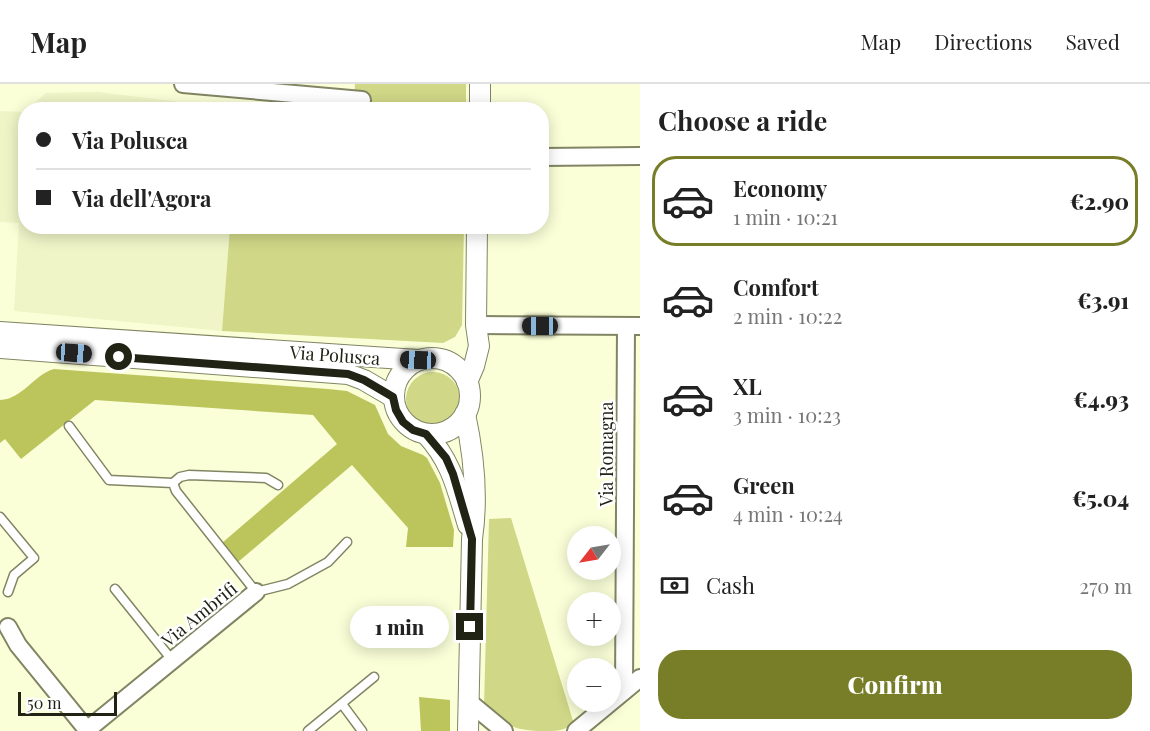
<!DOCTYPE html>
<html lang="en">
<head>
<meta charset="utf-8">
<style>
	:root { --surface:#fff; --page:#f2f2f2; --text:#222; --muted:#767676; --line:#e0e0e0; --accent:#787e28 }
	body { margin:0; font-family:"Playfair Display",serif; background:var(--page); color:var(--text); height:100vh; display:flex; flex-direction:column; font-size:22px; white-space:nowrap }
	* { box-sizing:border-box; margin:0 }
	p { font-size:20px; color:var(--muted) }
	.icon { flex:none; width:33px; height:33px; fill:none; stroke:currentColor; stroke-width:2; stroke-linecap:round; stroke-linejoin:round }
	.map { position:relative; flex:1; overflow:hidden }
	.details { display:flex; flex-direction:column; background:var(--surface); width:510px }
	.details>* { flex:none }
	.banner { position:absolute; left:18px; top:18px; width:531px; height:132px; border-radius:24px; box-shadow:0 3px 15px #0003; display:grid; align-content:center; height:132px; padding:0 18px; background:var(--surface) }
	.needle { width:39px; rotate:239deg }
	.controls { position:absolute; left:567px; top:442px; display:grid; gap:12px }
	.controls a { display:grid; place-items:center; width:54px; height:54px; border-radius:50%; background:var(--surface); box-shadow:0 3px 15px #0003; font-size:30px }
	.scale { position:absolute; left:18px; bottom:15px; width:99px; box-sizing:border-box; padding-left:6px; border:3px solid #212315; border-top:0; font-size:16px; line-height:21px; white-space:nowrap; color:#212315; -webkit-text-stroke:4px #fff; paint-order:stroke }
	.end { position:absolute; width:27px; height:27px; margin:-14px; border:8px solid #212315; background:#fff; box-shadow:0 0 0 3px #fff }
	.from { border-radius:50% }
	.bubble { position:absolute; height:42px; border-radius:21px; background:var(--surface); box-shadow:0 3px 15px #0003; font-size:20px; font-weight:800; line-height:42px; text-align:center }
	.car { position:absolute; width:18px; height:36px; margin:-18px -9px; border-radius:8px; box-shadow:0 0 4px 2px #0007; background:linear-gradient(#222 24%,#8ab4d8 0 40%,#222 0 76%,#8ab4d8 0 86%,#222 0) }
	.banner b { display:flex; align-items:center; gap:21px; height:57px; font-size:22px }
	.banner b+b { border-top:2px solid var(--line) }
	.banner i { width:15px; height:15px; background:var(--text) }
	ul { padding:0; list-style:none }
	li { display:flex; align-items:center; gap:18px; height:90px; margin:0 12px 9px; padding:0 6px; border:3px solid transparent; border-radius:24px }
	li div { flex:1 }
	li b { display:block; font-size:22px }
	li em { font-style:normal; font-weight:800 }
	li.current { border-color:var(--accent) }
	li>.icon { width:54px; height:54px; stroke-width:1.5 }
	h2 { padding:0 18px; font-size:27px; line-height:72px }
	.pay { display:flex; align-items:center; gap:15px; height:66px; padding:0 18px; font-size:22px }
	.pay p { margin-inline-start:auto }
	.action { display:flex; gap:12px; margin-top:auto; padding:12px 18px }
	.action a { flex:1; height:69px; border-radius:24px; background:var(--accent); color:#fff; font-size:24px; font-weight:800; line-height:69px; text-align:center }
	header { display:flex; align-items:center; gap:36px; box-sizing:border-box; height:84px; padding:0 30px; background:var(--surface); border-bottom:2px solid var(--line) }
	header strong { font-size:28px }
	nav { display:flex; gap:33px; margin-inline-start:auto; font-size:21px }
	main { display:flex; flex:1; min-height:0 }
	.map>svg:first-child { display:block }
	.built { fill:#eff5c7 }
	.green { fill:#d0d787 }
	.forest { fill:#bcc45c }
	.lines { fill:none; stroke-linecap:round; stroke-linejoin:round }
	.service-casing { stroke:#828563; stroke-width:11 }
	.minor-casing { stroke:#828563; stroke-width:20 }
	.tertiary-casing { stroke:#828563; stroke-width:22 }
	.service { stroke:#fff; stroke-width:8 }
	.minor { stroke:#fff; stroke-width:16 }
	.tertiary { stroke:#fff; stroke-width:20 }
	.route { stroke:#212315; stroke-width:8 }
	.labels { text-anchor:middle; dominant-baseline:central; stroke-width:5; stroke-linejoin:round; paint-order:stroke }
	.street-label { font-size:18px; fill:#212315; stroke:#fff }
</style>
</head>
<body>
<header>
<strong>Map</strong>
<nav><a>Map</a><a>Directions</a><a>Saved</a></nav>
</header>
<main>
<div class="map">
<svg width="640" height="647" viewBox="0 0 640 647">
	<rect width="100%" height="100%" fill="#faffd8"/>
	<g class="built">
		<polygon points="98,8 239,25 28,25 46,9"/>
		<polygon points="0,27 25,28 26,142 230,143 222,247 14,227 19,139 0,138"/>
	</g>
	<g class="green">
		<polygon points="355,0 466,0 466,25 353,26"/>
		<polygon points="230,143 464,143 462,241 455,253 443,259 222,247"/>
		<circle cx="433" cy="315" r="27"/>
		<path d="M511,434L574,640C563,647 556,647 543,647C512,647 506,640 484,621L489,435Z"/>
	</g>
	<g class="forest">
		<path d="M54,285L328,305L347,307L375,321L388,350L401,362L423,371L427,374L440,399L454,446L453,463H406L408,444L352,381L238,478L222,459L337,360L313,331L95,316L21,375L5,355L0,359V316C23,315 33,291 54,285Z"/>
		<polygon points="419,613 450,616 450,647 421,647"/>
	</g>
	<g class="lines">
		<g class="service-casing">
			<g id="service">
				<polyline points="69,342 109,396 173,399 176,407 256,508 288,500 328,478 347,458"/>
				<polyline points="173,399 180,393 189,391 266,394 278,401"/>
				<polyline points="0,433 34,474 14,491 8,508"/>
				<polyline points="115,505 172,576"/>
				<polyline points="342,620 362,647"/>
				<polyline points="308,647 374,593"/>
			</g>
		</g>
		<g class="minor-casing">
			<g id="minor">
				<polyline points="183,0 362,16"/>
				<polyline points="542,73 640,72"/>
				<polyline points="476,241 640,242"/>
				<polyline points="8,543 18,561 88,647"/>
				<polyline points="624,607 626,242"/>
				<polyline points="469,618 504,647"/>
				<polyline points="87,646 256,508"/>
				<polyline points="576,647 640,594"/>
			</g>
		</g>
		<g class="tertiary-casing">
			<g id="tertiary">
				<polyline points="480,26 480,0"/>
				<polyline points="0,248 418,276"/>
				<polyline points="0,264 348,290 364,296 393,313"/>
				<circle cx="432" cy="312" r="38"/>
				<polyline points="467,298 474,282 479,262 476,241 477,142"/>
				<path d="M465,330C474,371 478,414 472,455L468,647"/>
				<path d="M426,350C452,378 457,405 468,441"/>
			</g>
		</g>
		<use href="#service" class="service"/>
		<use href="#minor" class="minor"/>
		<use href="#tertiary" class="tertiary"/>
	</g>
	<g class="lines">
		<polyline class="route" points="119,273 348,290 364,296 393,313 396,326 403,338 413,346 426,350 446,374 453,390 472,455 470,543"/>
	</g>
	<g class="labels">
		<g class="street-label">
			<text transform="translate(335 271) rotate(4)">Via Polusca</text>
			<text transform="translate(606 370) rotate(-90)">Via Romagna</text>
			<text transform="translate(199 530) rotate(-39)">Via Ambrifi</text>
		</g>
	</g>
</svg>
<div class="controls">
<a><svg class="needle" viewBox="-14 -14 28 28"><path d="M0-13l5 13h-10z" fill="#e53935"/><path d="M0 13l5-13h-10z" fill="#767676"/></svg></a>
<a>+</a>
<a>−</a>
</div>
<div class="scale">50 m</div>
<i class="end from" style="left:119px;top:273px"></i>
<i class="end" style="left:470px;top:543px"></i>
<div class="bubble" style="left:350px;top:522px;width:99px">1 min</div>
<i class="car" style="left:540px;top:242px;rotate:270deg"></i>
<i class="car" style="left:74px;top:269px;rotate:94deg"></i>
<i class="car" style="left:418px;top:276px;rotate:272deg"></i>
<div class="banner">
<b><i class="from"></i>Via Polusca</b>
<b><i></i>Via dell'Agora</b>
</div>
</div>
<section class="details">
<h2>Choose a ride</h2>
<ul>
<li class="current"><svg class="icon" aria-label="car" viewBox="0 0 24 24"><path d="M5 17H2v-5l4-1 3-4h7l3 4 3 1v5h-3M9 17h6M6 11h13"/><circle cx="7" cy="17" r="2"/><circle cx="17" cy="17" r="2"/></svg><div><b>Economy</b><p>1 min · 10:21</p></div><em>€2.90</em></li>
<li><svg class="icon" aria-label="car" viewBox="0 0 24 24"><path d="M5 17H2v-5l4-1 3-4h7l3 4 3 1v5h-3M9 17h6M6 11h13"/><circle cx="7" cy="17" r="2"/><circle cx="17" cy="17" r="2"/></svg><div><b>Comfort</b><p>2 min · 10:22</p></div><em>€3.91</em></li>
<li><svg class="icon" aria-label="car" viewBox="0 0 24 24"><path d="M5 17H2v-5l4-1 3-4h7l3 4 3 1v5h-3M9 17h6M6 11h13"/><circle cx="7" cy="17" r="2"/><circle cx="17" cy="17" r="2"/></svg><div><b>XL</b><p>3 min · 10:23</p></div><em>€4.93</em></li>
<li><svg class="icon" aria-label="car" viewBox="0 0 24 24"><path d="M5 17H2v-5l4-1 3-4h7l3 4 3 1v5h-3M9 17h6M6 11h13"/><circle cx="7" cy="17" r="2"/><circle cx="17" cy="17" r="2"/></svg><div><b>Green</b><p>4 min · 10:24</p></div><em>€5.04</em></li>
</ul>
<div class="pay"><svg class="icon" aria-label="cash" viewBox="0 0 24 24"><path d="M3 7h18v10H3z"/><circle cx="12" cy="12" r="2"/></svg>Cash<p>270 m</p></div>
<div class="action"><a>Confirm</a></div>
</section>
</main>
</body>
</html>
